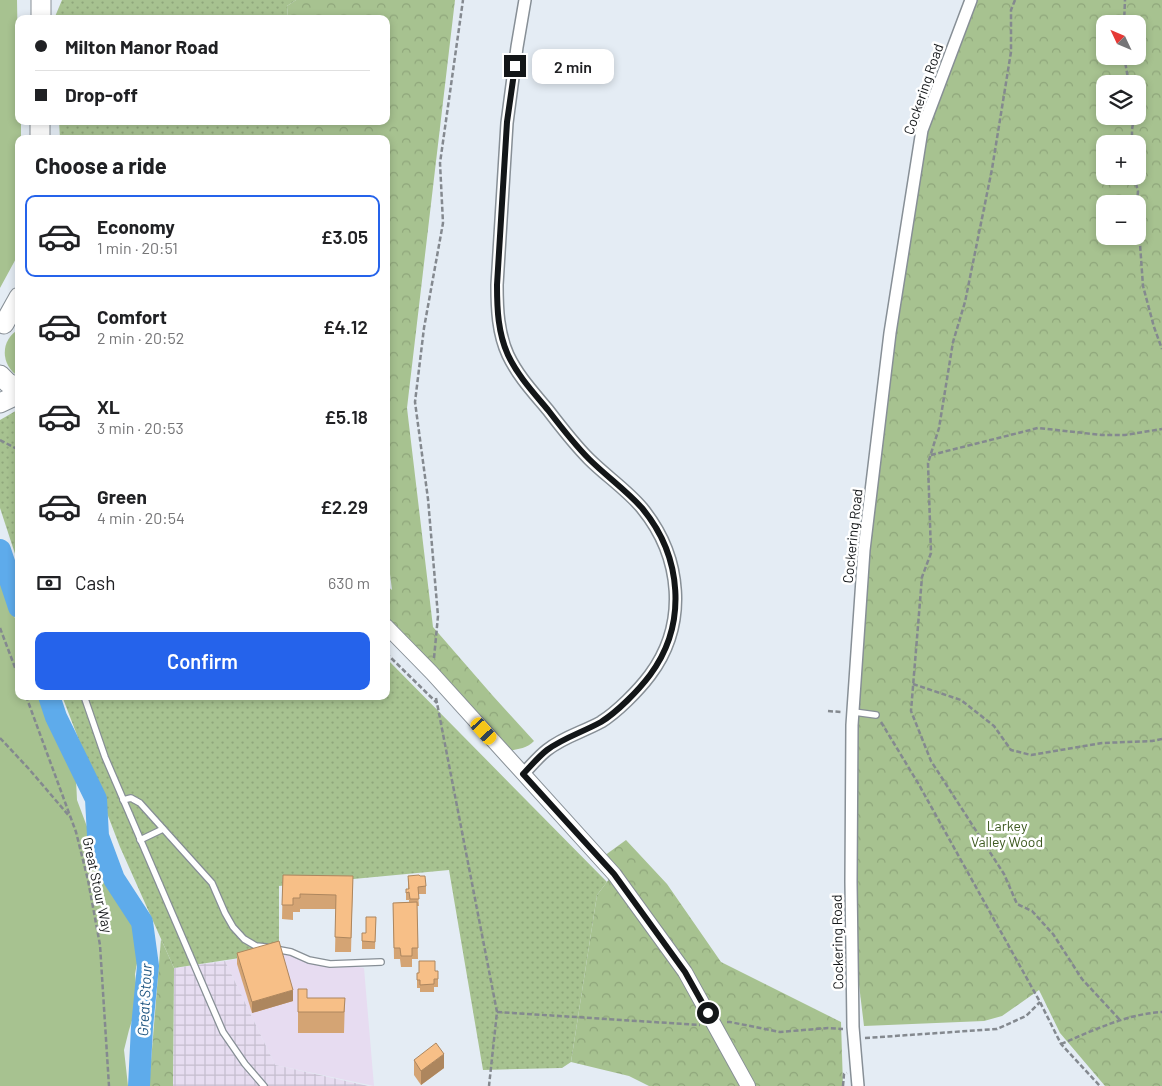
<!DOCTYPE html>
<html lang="en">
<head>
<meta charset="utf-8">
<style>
	:root { --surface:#fff; --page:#f6f6f6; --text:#202124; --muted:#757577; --line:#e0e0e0; --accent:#2563eb }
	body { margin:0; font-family:Barlow,sans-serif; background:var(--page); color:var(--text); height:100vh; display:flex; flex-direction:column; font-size:19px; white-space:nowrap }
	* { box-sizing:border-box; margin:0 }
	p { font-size:16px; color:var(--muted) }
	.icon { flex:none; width:28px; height:28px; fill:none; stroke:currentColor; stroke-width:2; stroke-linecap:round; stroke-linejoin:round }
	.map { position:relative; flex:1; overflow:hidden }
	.panel { position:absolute; left:15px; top:135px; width:375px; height:565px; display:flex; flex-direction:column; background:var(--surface); border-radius:10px; box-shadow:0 2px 8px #0003 }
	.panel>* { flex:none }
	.hud { position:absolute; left:15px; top:15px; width:375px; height:110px; border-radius:10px; box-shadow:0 2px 8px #0003; display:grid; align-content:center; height:110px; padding:0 20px; background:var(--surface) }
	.needle { width:32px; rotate:314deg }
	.fabs { position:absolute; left:1096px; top:15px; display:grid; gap:10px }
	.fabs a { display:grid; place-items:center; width:50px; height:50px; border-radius:10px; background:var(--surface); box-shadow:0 2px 8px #0003; font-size:25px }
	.end { position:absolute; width:22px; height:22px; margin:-11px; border:6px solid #131618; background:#fff; box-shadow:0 0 0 2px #fff }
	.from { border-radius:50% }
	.bubble { position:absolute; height:35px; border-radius:10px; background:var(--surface); box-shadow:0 2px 8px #0003; font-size:16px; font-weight:600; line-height:35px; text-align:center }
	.car { position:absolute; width:15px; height:30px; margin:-15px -8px; border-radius:6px; box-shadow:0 0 4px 1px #0007; background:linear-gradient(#f5c518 24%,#345 0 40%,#f5c518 0 76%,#345 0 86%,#f5c518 0) }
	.hud b { display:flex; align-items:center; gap:18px; height:48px; font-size:19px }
	.hud b+b { border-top:1px solid var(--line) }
	.hud i { width:12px; height:12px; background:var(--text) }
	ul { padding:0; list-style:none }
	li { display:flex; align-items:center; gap:15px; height:82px; margin:0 10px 8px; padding:0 10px; border:2px solid transparent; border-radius:10px }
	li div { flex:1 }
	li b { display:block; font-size:19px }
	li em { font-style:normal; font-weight:600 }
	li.current { border-color:var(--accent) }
	li>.icon { width:45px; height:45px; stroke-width:1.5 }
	h2 { padding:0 20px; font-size:22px; line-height:60px }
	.pay { display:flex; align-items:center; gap:12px; height:55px; padding:0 20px; font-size:19px }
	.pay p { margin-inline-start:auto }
	.action { display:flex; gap:10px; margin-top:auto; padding:10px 20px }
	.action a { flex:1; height:58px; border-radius:10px; background:var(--accent); color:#fff; font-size:20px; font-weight:600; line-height:58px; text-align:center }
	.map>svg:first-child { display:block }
	.commercial { fill:#e7dcf1 }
	.industrial { fill:url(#industrial-grid) }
	.grass { fill:#a7c290 }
	.forest { fill:url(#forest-crowns); fill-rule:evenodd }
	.park { fill:url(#park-dots) }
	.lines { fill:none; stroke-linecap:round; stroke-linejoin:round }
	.river { stroke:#5eabeb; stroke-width:22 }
	.service-casing { stroke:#878f96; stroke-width:8 }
	.minor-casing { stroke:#878f96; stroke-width:14 }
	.tertiary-casing { stroke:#878f96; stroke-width:16 }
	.trunk-casing { stroke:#878f96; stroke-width:21 }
	.path { stroke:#84898f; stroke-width:2.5; stroke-dasharray:5 2.5; stroke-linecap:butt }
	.service { stroke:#fff; stroke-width:5.5 }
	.minor { stroke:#fff; stroke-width:11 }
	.tertiary { stroke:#fff; stroke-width:14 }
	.trunk { stroke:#fff; stroke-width:19 }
	.wall { fill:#d4a474 }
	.shaded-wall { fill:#ad865e }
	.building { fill:#f7bf87; stroke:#ad865e }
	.route { stroke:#131618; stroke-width:6 }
	.labels { text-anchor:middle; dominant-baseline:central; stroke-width:5; stroke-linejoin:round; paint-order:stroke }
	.street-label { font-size:14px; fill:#131618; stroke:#fff }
	.park-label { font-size:14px; fill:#3d5920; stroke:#fff }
	.water-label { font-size:15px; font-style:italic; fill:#225883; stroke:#fff }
</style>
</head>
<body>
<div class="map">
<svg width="1162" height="1086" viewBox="0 0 1162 1086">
	<defs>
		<pattern id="industrial-grid" width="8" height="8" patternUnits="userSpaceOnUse" patternTransform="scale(1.25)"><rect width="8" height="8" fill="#e7ddf1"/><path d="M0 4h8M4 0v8" fill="none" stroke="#c5bdce"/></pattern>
		<pattern id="forest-crowns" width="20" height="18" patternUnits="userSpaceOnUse" patternTransform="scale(1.25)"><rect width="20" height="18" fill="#a7c290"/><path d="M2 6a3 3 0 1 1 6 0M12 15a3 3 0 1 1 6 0" fill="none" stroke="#8fa67b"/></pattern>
		<pattern id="park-dots" width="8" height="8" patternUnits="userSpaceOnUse" patternTransform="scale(1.25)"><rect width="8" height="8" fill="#a7c290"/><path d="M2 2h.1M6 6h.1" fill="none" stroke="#8fa67b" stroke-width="1.8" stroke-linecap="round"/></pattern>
	</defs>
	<rect width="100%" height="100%" fill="#e4ecf4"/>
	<polygon class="commercial" points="279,952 364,968 374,1086 275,1065 225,961"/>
	<polygon class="industrial" points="225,961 275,1065 368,1086 173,1086 174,968"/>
	<g class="grass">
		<polygon points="0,0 17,0 19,121 21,121 21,139 19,139 19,253 0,288"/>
		<path d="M19,329V377C0,365 0,340 19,329Z"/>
		<polygon points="0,578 19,629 19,696 43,696 51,721 76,779 77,800 104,872 119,902 130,919 140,947 135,974 138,1002 129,1030 124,1050 128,1086 0,1086"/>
	</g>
	<g class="forest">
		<path d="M296,0H455L407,408L433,627L493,696L534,741C528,748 518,749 509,751L409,640L386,617V585L392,590L386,542V139H305L302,121H386V19H288L287,6Z"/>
		<path d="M975,0H1162V1086H1105L1060,1033L1039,990L1002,1016L984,1021L864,1026L853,935L857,746L861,663L871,540L894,334L926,130ZM1105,24H1138V56H1105ZM1105,84H1138V116H1105ZM1105,144H1138V176H1105ZM1105,204H1138V236H1105Z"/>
		<polygon points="626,840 667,884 721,962 841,1022 843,1086 649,1086 629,1076 571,1062 597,895 616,870 604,856"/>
		<polygon points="161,939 174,968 173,1086 149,1086"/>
	</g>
	<g class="park">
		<polygon points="62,0 296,0 287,6 288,19 54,19"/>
		<polygon points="59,121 303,121 306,139 60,139"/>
		<polygon points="19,409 19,566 0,508 0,420"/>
		<polygon points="386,658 607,882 597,895 571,1062 562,1068 483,1070 449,870 279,886 279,952 174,968 120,847 62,696 386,696"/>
	</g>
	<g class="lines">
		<g class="river">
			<polyline points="0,550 19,607"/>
			<polyline points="49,696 56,717 96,799 98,836 114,879 142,922 148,966 142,1027 139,1086"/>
		</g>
		<g class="service-casing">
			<g id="service">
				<polyline points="84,696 105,757 223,1032 245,1064 264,1086"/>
				<polyline points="854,712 876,715"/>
				<polyline points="123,800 131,798 140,803 212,883 225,913 233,927 244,939 256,946 266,947"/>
				<polyline points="140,840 163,829"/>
				<polyline points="275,949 291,952 309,960 330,964 381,962"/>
			</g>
		</g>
		<g class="minor-casing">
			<g id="minor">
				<path d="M523,774C531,766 538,757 547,750C563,737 583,732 601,722C617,712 638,691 650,675C688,624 682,557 642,508C627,490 606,476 589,459C574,444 561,427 548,410C533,392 518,376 508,355C498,333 497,309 497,285L507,123L517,47L525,0"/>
				<polyline points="858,1086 853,1027 851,882 852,725 864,550 890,333 922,130 971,0"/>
			</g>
		</g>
		<g class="tertiary-casing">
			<polyline id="tertiary" points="386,626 432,673 614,874 685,972 748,1086"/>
		</g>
		<g class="trunk-casing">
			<g id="trunk">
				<polyline points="41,19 41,0"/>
				<polyline points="40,139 40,121"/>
				<polyline points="4,324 19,297"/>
				<polyline points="0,375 8,383 19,388"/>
				<polyline points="0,403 19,394"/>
			</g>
		</g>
		<g class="path">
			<polyline points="1015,0 1011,10 1011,52 992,169 965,302 953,342 939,428 928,463 931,553 922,577 911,711 931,761 1004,874 1017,904 1032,911 1053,934 1082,979 1120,1020"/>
			<polyline points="1124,24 1125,0"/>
			<polyline points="1124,56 1129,84"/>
			<polyline points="1132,144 1132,130 1134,116"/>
			<polyline points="1134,176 1138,191 1137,204"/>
			<polyline points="1138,216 1143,286 1154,327 1162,349"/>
			<polyline points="0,440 19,450"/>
			<polyline points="931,455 1038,428 1102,435 1125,435 1162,429"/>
			<polyline points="0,628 19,678"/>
			<polyline points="386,653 437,703"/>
			<polyline points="434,658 438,616 428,499 415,402 424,328 443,223 440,163 463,0"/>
			<polyline points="913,684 961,700 994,726 1011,750 1031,755 1102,743 1152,741 1162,739"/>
			<polyline points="26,696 76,832 88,880 100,945 109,1086"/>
			<polyline points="436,698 497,1012 489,1086"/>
			<polyline points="828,711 841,712"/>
			<polyline points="881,722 918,783 1040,1002 1061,1044 1100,1086"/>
			<polyline points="0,738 29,769 70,817"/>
			<polyline points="497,1012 700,1025"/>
			<polyline points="727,1022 730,1022 780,1032 828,1028 843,1029"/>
			<polyline points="865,1038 997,1029 1026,1016 1040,1002"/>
			<path d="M1061,1044C1094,1030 1127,1014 1162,1012"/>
			<polyline points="843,1086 844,1074 847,1073"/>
		</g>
		<use href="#service" class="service"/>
		<use href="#minor" class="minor"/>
		<use href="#tertiary" class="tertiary"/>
		<use href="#trunk" class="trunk"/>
	</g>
	<g class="wall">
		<polygon points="283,875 353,876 351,952 335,952 336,909 300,909 300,912 293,912 293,920 282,919"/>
		<polygon points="408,876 420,876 426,886 426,894 418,894 419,906 417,906 418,959 412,959 412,967 401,967 400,959 394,959 393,903 409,902 409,900 406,900 406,889 408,889"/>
		<polygon points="376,917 375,949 362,949 362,933 366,933"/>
		<polygon points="237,953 293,1001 252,1013 237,964"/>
		<polygon points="435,971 438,971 438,987 434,987 434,992 420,992 420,988 417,988 417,973"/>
		<polygon points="298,989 307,998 345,998 344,1033 298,1033"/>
		<polygon points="414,1060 444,1068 421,1085 414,1075"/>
	</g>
	<g class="shaded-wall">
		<polygon points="293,990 293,1001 252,1013 252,1002"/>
		<polygon points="444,1054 444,1068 421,1085 421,1071"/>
	</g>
	<g class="building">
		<polygon points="283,875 353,876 351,938 335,937 336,895 300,894 300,898 293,898 293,905 282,905"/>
		<polygon points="419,875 420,876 425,876 426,886 418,887 419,899 410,899 409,892 406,893 406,889 409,889 408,876"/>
		<polygon points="417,902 418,948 412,948 412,956 401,956 400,948 394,948 393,903"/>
		<polygon points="366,917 376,917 375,942 362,941 362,933 366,933"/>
		<polygon points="279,941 293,990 252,1002 237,953"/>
		<polygon points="419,961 435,961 435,971 438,971 438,979 434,979 434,984 420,985 420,980 417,980 417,973 419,973"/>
		<polygon points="298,989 307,989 307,998 345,998 344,1012 298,1012"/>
		<polygon points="436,1043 444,1054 421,1071 414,1060"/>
	</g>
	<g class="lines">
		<path class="route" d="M515,66L507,122L497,285C497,309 498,333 508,355C518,376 533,392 548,410C561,427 574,444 589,459C606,476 626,490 642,508C682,556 688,624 650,675C638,691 617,712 601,722C583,732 563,738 547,750C538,757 531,766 523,774L614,874L685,972L708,1013"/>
	</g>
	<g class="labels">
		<g class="street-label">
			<text transform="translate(923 89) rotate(-71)">Cockering Road</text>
			<text transform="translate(852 536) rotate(-84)">Cockering Road</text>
			<text transform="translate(98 885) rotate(78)">Great Stour Way</text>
			<text transform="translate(837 942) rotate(-91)">Cockering Road</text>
		</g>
		<g class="park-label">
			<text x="1007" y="825">Larkey<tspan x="1007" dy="16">Valley Wood</tspan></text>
		</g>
		<g class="water-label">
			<text transform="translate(144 1000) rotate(-87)">Great Stour</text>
		</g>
	</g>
</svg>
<div class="fabs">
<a><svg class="needle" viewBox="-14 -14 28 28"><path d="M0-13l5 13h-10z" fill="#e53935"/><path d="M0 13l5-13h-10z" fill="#757577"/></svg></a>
<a><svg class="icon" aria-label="layers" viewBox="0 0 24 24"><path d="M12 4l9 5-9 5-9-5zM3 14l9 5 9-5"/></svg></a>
<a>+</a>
<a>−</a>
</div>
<i class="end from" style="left:708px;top:1013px"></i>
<i class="end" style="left:515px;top:66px"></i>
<div class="bubble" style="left:532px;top:49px;width:82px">2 min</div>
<i class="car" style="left:484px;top:731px;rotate:138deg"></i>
<div class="hud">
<b><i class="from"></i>Milton Manor Road</b>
<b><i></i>Drop-off</b>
</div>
<section class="panel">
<h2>Choose a ride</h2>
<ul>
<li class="current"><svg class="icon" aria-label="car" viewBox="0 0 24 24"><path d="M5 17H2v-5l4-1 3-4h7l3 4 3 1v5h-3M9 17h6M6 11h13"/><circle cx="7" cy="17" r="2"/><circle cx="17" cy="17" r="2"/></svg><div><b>Economy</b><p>1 min · 20:51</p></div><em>£3.05</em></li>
<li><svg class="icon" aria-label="car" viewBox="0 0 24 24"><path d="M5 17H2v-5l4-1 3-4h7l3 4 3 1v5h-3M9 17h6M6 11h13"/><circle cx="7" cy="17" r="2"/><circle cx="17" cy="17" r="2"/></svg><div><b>Comfort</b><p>2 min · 20:52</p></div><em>£4.12</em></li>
<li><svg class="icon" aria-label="car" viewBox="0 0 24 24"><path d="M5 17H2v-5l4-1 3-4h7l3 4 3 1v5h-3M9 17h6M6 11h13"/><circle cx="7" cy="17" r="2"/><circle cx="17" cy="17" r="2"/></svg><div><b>XL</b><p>3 min · 20:53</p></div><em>£5.18</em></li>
<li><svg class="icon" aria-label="car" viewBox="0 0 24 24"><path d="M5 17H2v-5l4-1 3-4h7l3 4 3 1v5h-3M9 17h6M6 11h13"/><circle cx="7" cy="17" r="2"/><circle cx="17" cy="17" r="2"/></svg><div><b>Green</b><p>4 min · 20:54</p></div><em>£2.29</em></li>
</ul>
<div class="pay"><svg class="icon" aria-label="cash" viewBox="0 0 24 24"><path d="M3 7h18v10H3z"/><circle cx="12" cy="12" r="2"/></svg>Cash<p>630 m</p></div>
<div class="action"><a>Confirm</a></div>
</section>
</div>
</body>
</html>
